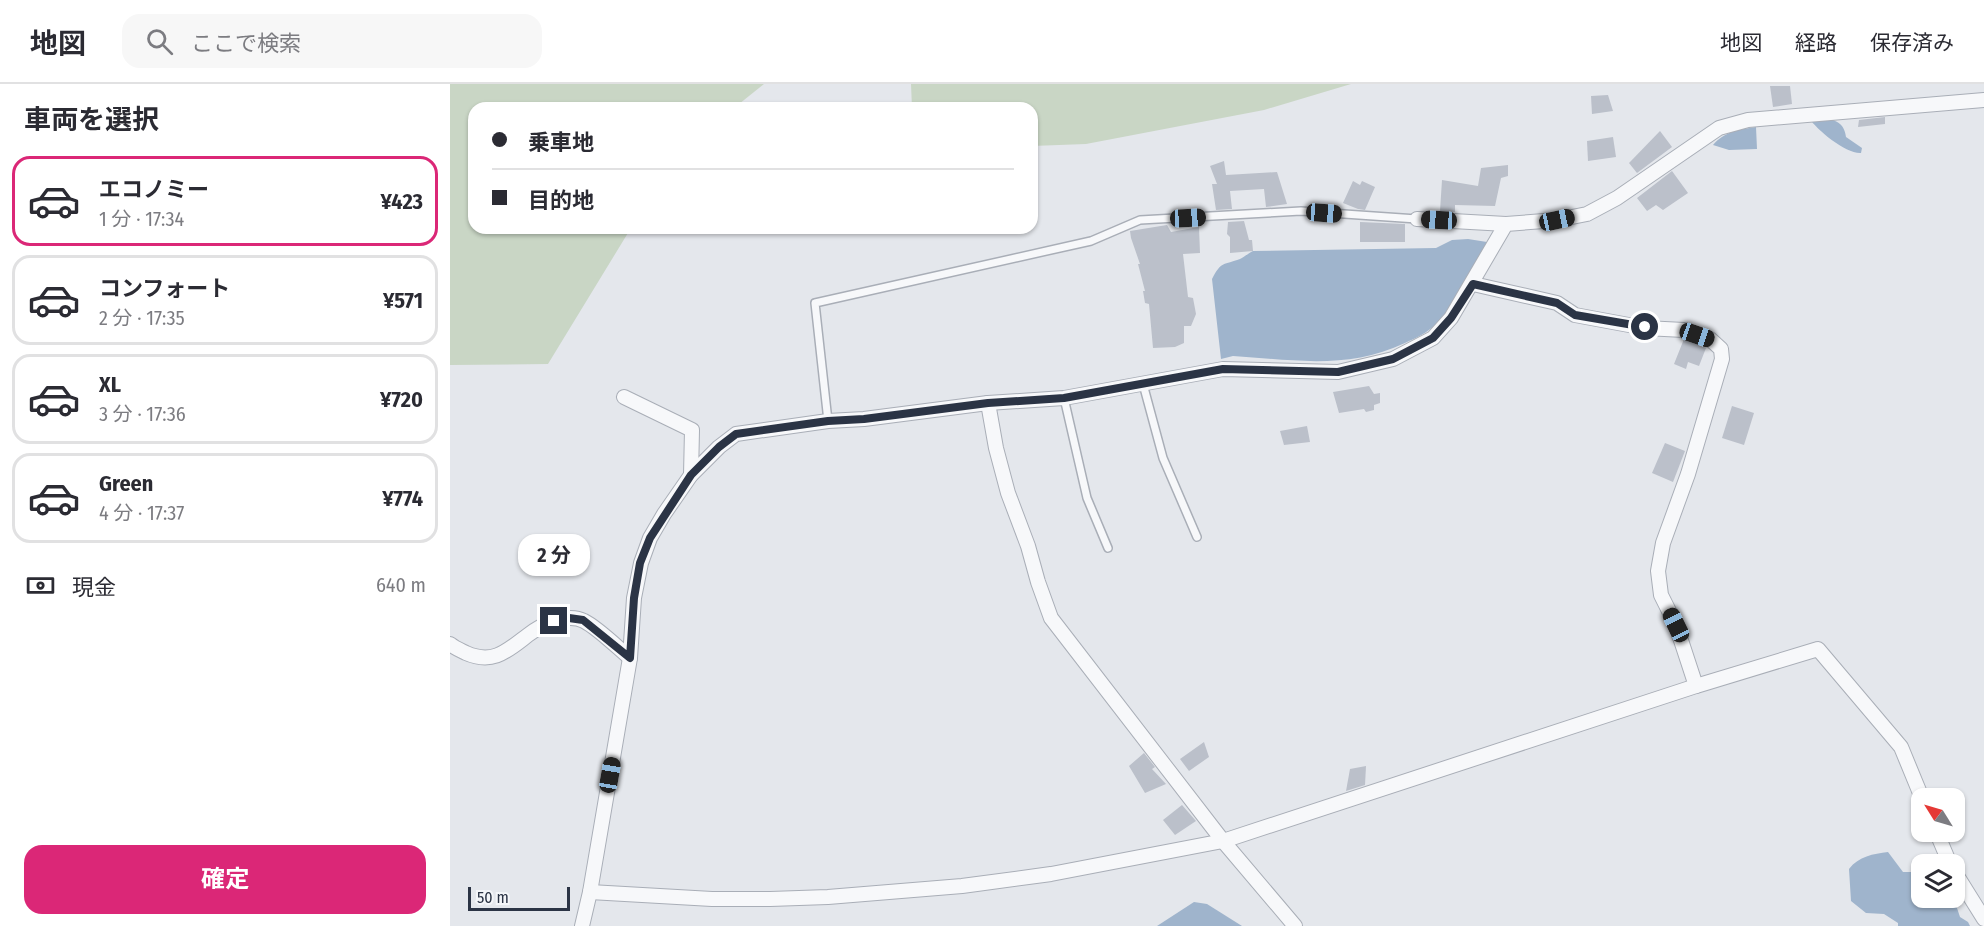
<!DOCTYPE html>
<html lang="ja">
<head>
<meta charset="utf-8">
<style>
	:root { --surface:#fff; --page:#f7f7f7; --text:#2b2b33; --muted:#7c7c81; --line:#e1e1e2; --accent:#db2777 }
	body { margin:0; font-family:"Fira Sans Condensed","Noto Sans JP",sans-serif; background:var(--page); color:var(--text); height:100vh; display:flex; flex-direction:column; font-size:22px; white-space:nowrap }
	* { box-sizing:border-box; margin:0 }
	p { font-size:20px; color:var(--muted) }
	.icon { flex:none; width:33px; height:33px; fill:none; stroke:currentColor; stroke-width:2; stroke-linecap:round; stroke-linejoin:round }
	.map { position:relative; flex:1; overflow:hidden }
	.drawer { display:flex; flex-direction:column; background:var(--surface); width:450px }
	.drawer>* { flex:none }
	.guide { position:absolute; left:18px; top:18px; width:570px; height:132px; border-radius:18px; box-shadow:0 2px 4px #0004; display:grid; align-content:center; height:132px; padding:0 24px; background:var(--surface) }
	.needle { width:39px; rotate:307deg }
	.tools { position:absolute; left:1461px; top:704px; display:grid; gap:12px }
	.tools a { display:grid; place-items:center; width:54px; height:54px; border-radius:12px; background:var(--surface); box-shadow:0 2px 4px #0004; font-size:30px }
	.scale { position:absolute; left:18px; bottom:15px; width:102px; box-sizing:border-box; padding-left:6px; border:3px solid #2b3445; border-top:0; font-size:16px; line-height:21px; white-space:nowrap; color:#2b3445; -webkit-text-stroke:4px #f4f6f9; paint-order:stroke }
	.end { position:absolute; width:27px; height:27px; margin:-14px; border:8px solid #2b3445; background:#fff; box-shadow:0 0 0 3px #fff }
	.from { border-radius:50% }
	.bubble { position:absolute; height:42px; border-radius:18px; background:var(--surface); box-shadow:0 2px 4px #0004; font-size:20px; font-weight:700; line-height:42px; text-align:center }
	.car { position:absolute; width:18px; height:36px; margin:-18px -9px; border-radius:8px; box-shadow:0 0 4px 2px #0007; background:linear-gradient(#222 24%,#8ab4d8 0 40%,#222 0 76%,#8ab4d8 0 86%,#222 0) }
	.guide b { display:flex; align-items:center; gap:21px; height:57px; font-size:22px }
	.guide b+b { border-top:2px solid var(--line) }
	.guide i { width:15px; height:15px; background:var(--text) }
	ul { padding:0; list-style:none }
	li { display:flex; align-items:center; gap:18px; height:90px; margin:0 12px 9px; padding:0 12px; border:3px solid var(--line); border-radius:18px }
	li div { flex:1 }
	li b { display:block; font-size:22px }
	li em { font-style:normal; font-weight:700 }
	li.on { border-color:var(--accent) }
	li>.icon { width:54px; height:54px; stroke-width:1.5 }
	h2 { padding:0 24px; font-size:27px; line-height:72px }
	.pay { display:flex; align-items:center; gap:15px; height:66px; padding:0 24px; font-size:22px }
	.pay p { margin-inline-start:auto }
	.button { display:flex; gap:12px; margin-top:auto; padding:12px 24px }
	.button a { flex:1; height:69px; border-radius:18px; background:var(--accent); color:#fff; font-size:24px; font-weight:700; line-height:69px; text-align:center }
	header { display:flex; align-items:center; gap:36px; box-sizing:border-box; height:84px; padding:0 30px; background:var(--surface); border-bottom:2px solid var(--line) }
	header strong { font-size:28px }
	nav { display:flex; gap:33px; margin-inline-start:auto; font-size:21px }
	.search { width:420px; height:54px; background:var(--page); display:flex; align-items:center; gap:15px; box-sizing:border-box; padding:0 21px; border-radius:18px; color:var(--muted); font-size:22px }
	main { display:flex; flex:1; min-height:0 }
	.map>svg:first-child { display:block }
	.green { fill:#c9d6c5 }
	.water { fill:#9fb4cc }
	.building { fill:#bbc0ca }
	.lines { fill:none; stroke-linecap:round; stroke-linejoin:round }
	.service-casing { stroke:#a9aeb7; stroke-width:10 }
	.minor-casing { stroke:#a9aeb7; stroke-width:16 }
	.service { stroke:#f7f8fa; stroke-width:7 }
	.minor { stroke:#f7f8fa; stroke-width:14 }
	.route { stroke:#2b3445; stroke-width:8 }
</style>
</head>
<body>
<header>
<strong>地図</strong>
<div class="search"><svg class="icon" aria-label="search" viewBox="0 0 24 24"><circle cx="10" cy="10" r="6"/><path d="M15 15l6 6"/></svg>ここで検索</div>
<nav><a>地図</a><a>経路</a><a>保存済み</a></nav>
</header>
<main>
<section class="drawer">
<h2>車両を選択</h2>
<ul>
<li class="on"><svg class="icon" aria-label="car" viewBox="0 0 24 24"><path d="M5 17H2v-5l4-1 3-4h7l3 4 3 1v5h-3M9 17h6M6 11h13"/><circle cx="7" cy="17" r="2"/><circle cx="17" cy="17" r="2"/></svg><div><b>エコノミー</b><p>1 分 · 17:34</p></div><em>¥423</em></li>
<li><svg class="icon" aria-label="car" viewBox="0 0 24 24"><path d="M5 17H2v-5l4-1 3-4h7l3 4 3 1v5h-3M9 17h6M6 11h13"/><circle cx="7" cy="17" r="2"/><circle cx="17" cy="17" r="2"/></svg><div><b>コンフォート</b><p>2 分 · 17:35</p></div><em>¥571</em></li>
<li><svg class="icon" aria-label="car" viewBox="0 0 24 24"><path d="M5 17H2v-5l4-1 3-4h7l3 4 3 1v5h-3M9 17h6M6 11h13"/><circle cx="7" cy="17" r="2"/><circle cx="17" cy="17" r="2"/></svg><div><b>XL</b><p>3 分 · 17:36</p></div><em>¥720</em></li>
<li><svg class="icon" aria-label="car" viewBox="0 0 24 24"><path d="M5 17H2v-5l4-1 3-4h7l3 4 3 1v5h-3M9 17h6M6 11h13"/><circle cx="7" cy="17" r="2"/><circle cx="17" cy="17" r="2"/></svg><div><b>Green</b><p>4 分 · 17:37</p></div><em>¥774</em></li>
</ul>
<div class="pay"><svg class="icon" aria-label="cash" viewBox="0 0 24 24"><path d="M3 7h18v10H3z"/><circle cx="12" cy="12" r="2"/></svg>現金<p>640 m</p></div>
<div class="button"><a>確定</a></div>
</section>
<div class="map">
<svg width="1534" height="842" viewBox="0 0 1534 842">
	<rect width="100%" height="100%" fill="#e4e7ec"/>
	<g class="green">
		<polygon points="0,0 314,0 284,24 24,24 24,144 181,144 98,280 0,281"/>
		<polygon points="461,0 901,0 814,26 636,60 582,62 582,24 462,24"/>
	</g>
	<g class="water">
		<path d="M1359,34C1375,34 1394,33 1396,53L1412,64L1411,69C1396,70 1367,46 1359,34Z"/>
		<path d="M1306,43L1307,65L1279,66L1263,61C1275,47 1289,46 1306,43Z"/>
		<path d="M1018,155L1037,158C1024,184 1008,221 986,240C977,249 966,254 955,259C898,286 844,276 783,272L771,275L762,195C771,177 774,181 790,175C794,173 799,169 803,167L986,164L1002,156Z"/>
		<path d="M1438,768L1453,788H1461L1471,793L1472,813H1495L1507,824L1510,833L1518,838L1520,842H1448V839L1434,830L1416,829L1401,817L1399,785C1409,772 1423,770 1438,768Z"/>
		<polygon points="744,818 757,820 792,842 707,842"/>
	</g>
	<g class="building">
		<polygon points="1320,2 1340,2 1342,20 1323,23"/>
		<polygon points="1158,11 1163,27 1142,30 1141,12"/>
		<polygon points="1435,33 1435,40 1408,43 1409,36"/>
		<polygon points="1210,47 1222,63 1187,89 1179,79"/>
		<polygon points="1163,53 1166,73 1138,77 1137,57"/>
		<polygon points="774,77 776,91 827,88 837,120 816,123 814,105 780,107 782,125 766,126 762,100 767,100 760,82"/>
		<polygon points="1058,81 1058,92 1051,94 1045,122 1005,121 1005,128 990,127 992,96 1028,102 1031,84"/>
		<polygon points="1222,87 1238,109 1213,126 1206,121 1197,127 1187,114"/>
		<polygon points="903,97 910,101 912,97 925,103 915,126 908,125 893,119"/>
		<polygon points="794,137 799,156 802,156 803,167 780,169 780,153 777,150 778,138"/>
		<polygon points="910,138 955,140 955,158 910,158"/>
		<polygon points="717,141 721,148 749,143 750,169 733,170 738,213 743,214 746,230 741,242 734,242 734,259 725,263 703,264 699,220 695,219 693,207 695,207 688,180 690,180 681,154 680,147"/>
		<polygon points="1234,255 1256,264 1249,282 1238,278 1236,285 1224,280"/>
		<polygon points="919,302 924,310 930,309 930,319 924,321 924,326 916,328 914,325 889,329 883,308"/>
		<polygon points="1282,322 1304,329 1294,361 1272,354"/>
		<polygon points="857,342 860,358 834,361 830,347"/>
		<polygon points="1215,359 1235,367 1223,398 1202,389"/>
		<polygon points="754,658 759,673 739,687 730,675"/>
		<polygon points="694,669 705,683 702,685 716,700 695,709 679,682"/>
		<polygon points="916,682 915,701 896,707 900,685"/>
		<polygon points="732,721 746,737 725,751 713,736"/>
	</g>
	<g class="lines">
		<g class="service-casing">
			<g id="service">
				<polyline points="693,300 713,374 747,453"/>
				<polyline points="614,314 637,414 658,464"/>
				<polyline points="378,337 365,219 641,157 690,136 851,127 967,135"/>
			</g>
		</g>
		<g class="minor-casing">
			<g id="minor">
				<polyline points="967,135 1056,140"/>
				<polyline points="1023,200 1107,219 1125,231 1195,244 1234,246 1260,255 1271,265 1272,275 1238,390 1213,459 1208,487 1211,511 1226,541 1246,602"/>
				<polyline points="174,313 242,346 241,391"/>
				<polyline points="538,319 546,364 558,409 578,462 588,498 601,534 773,757 845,842"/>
				<path d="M0,560C5,564 10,566 16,569C43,581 57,567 78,551C91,541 117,528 134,537C148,544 168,564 180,574"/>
				<polyline points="1486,747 1500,780"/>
				<polyline points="1504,787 1534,835"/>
				<polyline points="140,808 262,815 320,815 378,813 512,802 601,790 773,757 1246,602 1368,565 1451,663 1472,714"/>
				<polyline points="132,842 140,808 180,574 184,514 191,479 200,454 214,430 241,391 269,363 286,350 378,337 414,335 538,319 614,314 773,285 888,288 943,275 983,254 1001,234 1056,140 1107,136 1137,130 1167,114 1269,44 1298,36 1534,16"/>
			</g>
		</g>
		<use href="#service" class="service"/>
		<use href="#minor" class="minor"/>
	</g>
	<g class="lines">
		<polyline class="route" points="104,537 119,534 133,536 180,574 184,514 190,479 200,454 241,391 269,363 286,350 378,337 414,335 538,319 614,314 773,285 888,288 943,275 983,254 1001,234 1023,200 1107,219 1125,231 1195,243"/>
	</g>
</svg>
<div class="tools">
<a><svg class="needle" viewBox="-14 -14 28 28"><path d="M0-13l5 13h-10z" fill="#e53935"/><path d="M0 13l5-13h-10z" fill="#7c7c81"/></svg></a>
<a><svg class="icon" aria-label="layers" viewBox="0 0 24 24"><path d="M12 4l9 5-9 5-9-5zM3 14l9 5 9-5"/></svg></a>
</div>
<div class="scale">50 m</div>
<i class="end from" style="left:1195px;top:243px"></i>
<i class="end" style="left:104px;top:537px"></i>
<div class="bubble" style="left:68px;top:450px;width:72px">2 分</div>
<i class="car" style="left:874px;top:129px;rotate:94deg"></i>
<i class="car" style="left:738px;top:134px;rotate:87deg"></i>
<i class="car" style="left:989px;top:136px;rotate:273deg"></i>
<i class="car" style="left:1107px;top:136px;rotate:78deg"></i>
<i class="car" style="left:1247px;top:251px;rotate:109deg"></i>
<i class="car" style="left:1226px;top:541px;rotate:334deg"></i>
<i class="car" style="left:160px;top:691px;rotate:10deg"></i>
<div class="guide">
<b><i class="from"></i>乗車地</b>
<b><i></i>目的地</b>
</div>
</div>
</main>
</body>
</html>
